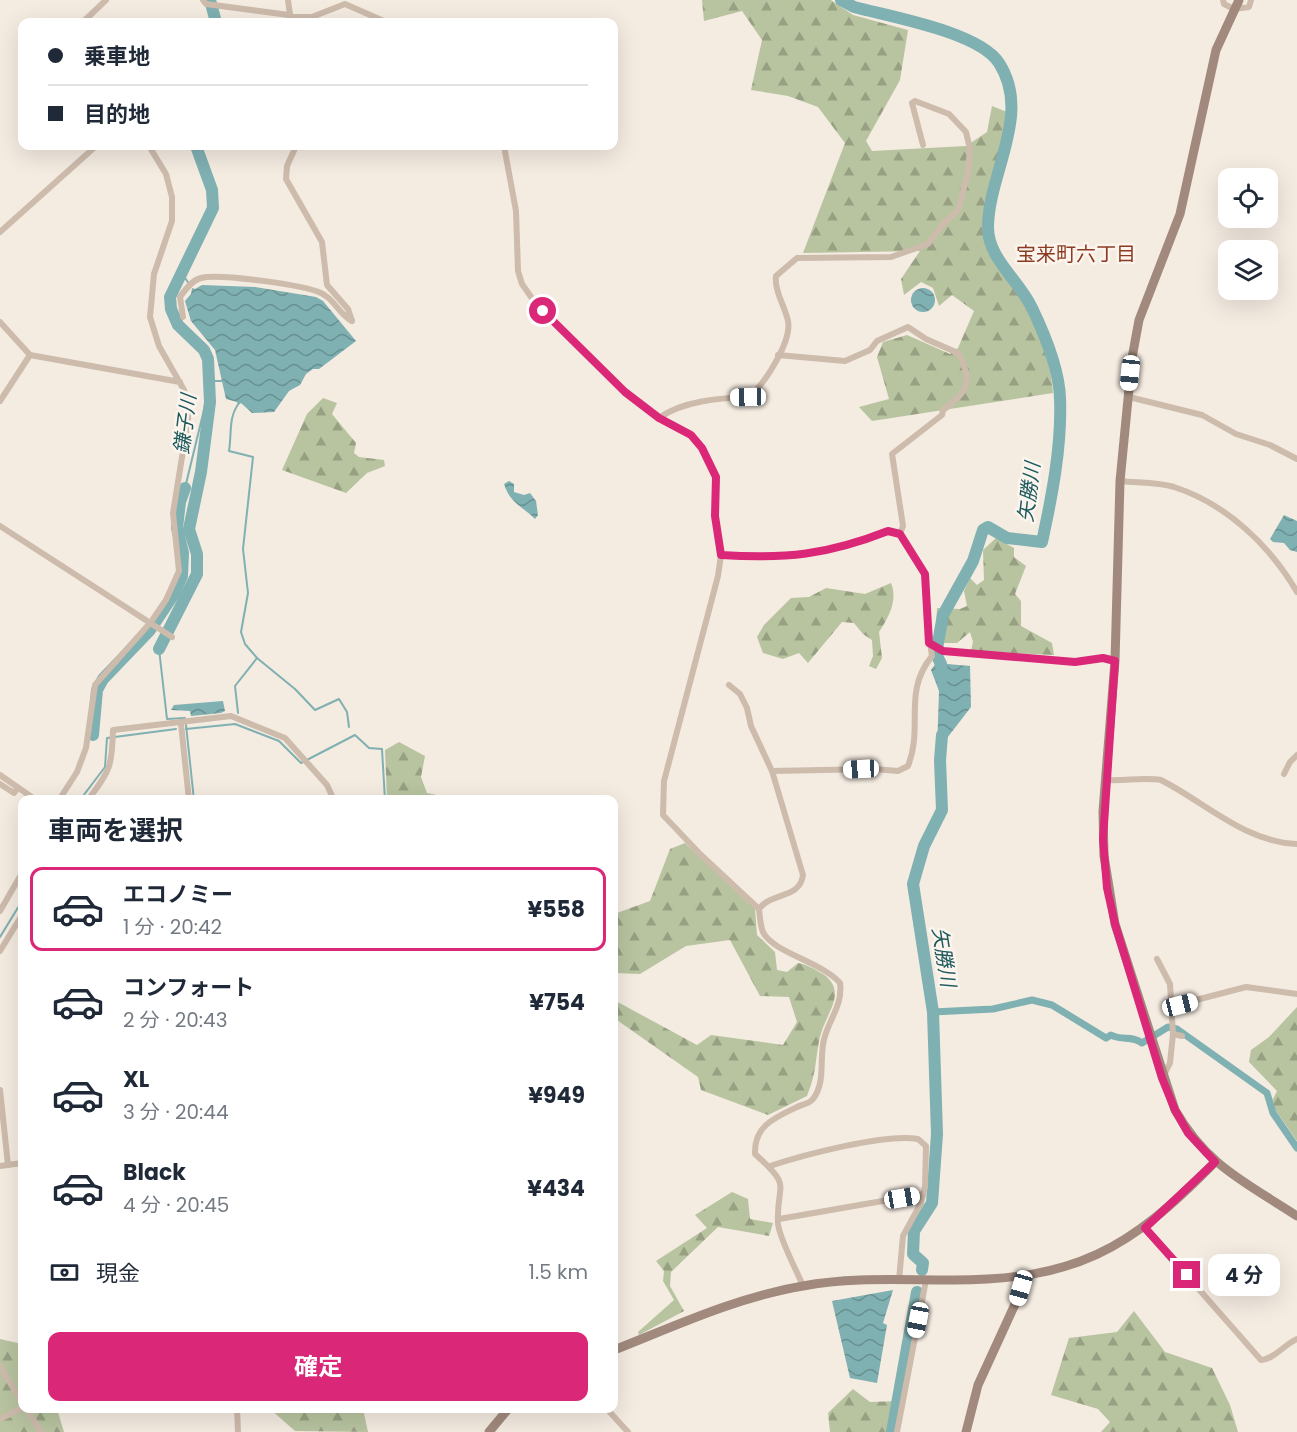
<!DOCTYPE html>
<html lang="ja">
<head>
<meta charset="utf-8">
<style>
	:root { --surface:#fff; --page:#f6f6f7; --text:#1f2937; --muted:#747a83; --line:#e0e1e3; --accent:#db2777 }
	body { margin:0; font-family:Poppins,"Noto Sans JP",sans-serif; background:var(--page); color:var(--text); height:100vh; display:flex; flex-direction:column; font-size:22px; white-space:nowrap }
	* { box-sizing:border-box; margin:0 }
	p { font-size:20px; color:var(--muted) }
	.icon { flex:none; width:33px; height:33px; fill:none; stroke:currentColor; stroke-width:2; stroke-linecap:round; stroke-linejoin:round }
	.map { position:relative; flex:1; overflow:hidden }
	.details { position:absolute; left:18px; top:795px; width:600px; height:618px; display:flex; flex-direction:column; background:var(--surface); border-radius:12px; box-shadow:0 6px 24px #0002 }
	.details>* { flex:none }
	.top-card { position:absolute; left:18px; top:18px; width:600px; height:132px; border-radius:12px; box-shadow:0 6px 24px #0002; display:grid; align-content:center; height:132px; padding:0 30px; background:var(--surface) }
	.buttons { position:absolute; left:1218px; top:168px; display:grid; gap:12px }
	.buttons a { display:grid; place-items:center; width:60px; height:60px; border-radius:12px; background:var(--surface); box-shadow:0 6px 24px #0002; font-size:30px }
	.end { position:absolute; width:27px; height:27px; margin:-14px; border:8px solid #db2777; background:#fff; box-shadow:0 0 0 3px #fff }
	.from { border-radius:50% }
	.bubble { position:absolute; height:42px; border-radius:12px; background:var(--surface); box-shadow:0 6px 24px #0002; font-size:20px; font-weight:700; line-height:42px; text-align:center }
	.car { position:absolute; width:18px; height:36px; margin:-18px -9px; border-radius:8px; box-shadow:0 0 4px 2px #0007; background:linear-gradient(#fff 24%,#345 0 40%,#fff 0 76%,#345 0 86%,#fff 0) }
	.top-card b { display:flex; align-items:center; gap:21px; height:57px; font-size:22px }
	.top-card b+b { border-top:2px solid var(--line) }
	.top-card i { width:15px; height:15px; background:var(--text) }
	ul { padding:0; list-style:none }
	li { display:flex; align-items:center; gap:18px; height:84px; margin:0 12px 9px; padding:0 18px; border:3px solid transparent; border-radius:12px }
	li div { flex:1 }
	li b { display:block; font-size:22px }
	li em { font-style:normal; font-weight:700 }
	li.current { border-color:var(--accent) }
	li>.icon { width:54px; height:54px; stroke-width:1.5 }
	h2 { padding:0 30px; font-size:27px; line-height:72px }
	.pay { display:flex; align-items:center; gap:15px; height:66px; padding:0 30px; font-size:22px }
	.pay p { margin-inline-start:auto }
	.primary-button { display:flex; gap:12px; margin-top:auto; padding:12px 30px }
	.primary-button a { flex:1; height:69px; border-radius:12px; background:var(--accent); color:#fff; font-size:24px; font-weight:700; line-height:69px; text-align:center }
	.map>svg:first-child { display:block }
	.forest { fill:url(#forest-firs) }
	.water { fill:url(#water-waves) }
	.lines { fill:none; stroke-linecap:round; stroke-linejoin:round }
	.stream { stroke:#7fb0b2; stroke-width:2 }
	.canal { stroke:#7fb0b2; stroke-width:7 }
	.river { stroke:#7fb0b2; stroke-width:12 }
	.street { stroke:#cdbbac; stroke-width:6 }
	.secondary { stroke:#a18a7d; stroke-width:9 }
	.route { stroke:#db2777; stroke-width:8 }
	.labels { text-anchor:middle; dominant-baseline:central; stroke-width:5; stroke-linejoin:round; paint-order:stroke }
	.neighbourhood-label { font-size:20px; fill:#8c3b22; stroke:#fbf5ee }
	.water-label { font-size:20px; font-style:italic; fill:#1f5a5e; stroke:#fbf5ee }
</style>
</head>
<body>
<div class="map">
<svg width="1297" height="1432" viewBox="0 0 1297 1432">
	<defs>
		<pattern id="forest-firs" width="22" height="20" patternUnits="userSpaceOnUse" patternTransform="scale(1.5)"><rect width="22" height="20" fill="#b8c4a0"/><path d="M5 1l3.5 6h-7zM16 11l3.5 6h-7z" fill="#97a083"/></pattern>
		<pattern id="water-waves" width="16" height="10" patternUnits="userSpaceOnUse" patternTransform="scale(1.5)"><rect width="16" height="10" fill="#7fb0b2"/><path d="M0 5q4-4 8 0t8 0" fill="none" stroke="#699091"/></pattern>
	</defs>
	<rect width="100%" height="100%" fill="#f4ebe1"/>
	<g class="forest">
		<path d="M702,0H831L853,15L908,30L900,80L866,141L872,151L966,146L987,132L992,106L1007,112L986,246C1017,292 1049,336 1053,393L872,421L859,407L889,399L877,357L883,342L907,335L950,354L958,348L974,311L952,295L939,306L933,288L921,282L904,295L901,279L920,251L803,253L845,143L818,107L788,96L751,90L762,40L742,11L704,21Z"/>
		<polygon points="323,398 337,403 332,414 356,443 354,453 359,457 384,460 385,466 367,473 346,493 282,470 307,414"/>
		<polygon points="996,538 1014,548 1014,557 1026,566 1015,594 1021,601 1021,626 1052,643 1054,655 971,651 973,642 970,632 957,643 935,643 937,608 960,609 967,606 964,591 970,578 977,585 984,580 983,550"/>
		<path d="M891,583C898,600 889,617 879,632L882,658L876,669L869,666L873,656L872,640L863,634L854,623L842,622L808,663L799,653L783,659L763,653L757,637L764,625L791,598L809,597L826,588L865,594Z"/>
		<polygon points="399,742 425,756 421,777 427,793 457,799 387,799 385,750"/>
		<path d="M685,843L755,909L757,935L775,952L777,970L787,972L798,963C808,965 814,969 823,974C849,992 825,1014 820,1037C815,1059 817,1072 807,1096L768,1115L701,1090L698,1077L614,1018V1000L697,1045L711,1035L783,1045L797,1022L789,997L760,996L730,940L686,946L640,974L614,973V914L650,901L670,849Z"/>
		<polygon points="1297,1007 1297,1141 1274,1108 1273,1099 1277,1091 1249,1062 1251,1050 1269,1037"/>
		<polygon points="732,1192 748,1199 750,1219 773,1223 769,1236 718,1227 671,1272 670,1286 684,1311 639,1335 638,1332 674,1300 663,1281 664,1271 656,1261 707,1228 695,1215"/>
		<polygon points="1134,1311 1165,1352 1212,1368 1230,1405 1238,1432 1101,1432 1110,1422 1098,1409 1051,1395 1069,1338 1117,1332"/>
		<polygon points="0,1339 22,1344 22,1408 57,1409 64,1432 0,1432"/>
		<polygon points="853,1389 870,1402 899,1401 895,1432 830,1432 828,1413"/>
		<polygon points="270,1409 363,1409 368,1432 295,1431"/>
	</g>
	<g class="water">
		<polygon points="202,285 255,287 316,297 323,301 356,341 319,369 313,369 306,374 300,385 289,391 274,412 252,413 241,403 238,405 237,402 226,399 215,350 191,321 185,301 191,294 192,288 195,289"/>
		<circle cx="923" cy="300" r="12"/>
		<path d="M509,481L514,484V492L524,495L530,493L536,501L538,515L535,519C522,506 510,503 504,484Z"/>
		<polygon points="1284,515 1297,521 1297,552 1290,550 1284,543 1273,542 1270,539"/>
		<polygon points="936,663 970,666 971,707 937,751 939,691 931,670"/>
		<polygon points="223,701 225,711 221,713 191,716 190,711 171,710 174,705"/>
		<polygon points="893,1290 883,1323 887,1325 877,1383 850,1378 832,1301"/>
	</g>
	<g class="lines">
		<g class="stream">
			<polyline points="182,273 189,284"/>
			<polyline points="185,488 211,381 224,381"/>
			<polyline points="159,649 167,719 185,718"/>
			<polyline points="257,658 295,689 315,710 339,699 347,712 349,727"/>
			<path d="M238,713L235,686L257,658L245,644L241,632L248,593L243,549L253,457L229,451C232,433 228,418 239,403"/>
			<polyline points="186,725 194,800"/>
			<polyline points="186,729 235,724 279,741 301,763 355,735 369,748 382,749 385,800"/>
			<polyline points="80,800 105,767 107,738 176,729"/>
			<polyline points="0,937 22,901"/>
		</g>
		<path class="canal" d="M933,1012L993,1009L1032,1000L1052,1005L1106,1038L1111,1035C1122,1041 1132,1035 1142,1043L1168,1027L1177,1029L1267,1093L1273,1113L1297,1148"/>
		<g class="river">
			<polyline points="210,0 216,22"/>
			<path d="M841,0L854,7C891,17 979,32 999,63C1032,114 989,172 988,226C987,258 1019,280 1032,308C1045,335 1059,368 1060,398C1062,445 1052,496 1042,542L1007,538L988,527L983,530L973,561L943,615L936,654L941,664L942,679"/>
			<polyline points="159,649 197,574 197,554 189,529 201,472 210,402 208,359 204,350 178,325 171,309 170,297 213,208 212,190 196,146"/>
			<polyline points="93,735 97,690 103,679 150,630 174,594 182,576 183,553 177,528 180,502 185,488"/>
			<polyline points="922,1270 923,1263 913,1254 914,1231 932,1203 937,1134 933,1012 913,884 924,846 942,810 940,760 942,735"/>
			<polyline points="892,1432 917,1292"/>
		</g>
		<g class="street">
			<polyline points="203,0 206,4 289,15"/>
			<polyline points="288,0 291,22"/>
			<polyline points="1223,0 1224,4 1234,9 1249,7 1251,0"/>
			<polyline points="290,17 312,17 345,4 386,22"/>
			<polyline points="83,22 106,0"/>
			<polyline points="296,146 287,166 286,179 322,242 327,285 348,309 352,321"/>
			<path d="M504,146L516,211L518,271L522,284L536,304L625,392L659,418L691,435L702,448L716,477L715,516L721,555L718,576L664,781L663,815L701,855L759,909C760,916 760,925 763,932C772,952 822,962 840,983C843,1004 830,1018 825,1036C818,1055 827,1081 813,1099C809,1104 803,1104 797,1107C774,1118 754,1126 755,1154C794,1189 776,1181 778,1224C780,1240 796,1269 803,1286"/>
			<polyline points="0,232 96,146"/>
			<path d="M183,317L180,297C185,290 192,280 201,278C218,273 304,285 321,293C335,299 339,315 352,321"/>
			<polyline points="0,322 30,355 180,382"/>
			<path d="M778,355L845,361L870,350L877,341L908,327L926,339L958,353C974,381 968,392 943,410L942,415L892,454L903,526L900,534"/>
			<polyline points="1129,397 1202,415 1236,434 1270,445 1297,459"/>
			<polyline points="0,401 30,355"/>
			<path d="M659,418C682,401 720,398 748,397C764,386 792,341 788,321C785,307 774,290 776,276L797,258L891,257L928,244L943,224L958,210L968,173L970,149L966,132L949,114L915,101L912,103L923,145"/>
			<path d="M1120,481C1137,483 1157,482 1174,487C1227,504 1270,546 1297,592"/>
			<polyline points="0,526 172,637"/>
			<path d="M721,555C785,558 828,555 888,531L900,534L925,575L927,621L932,656C902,693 924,726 908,766L898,771L874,769L772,771"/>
			<polyline points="929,643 943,651 1075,662 1103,658 1115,661"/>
			<path d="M729,685L740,694L747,708L751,726L772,771L803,875C800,899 771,892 759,909"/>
			<polyline points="181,724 189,800"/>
			<polyline points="1284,774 1290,762 1297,755"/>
			<polyline points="0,775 36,800"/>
			<path d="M1108,780C1126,781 1144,777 1161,780C1206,803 1245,842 1297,844"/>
			<polyline points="0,784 14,793 18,788"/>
			<polyline points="59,800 77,772 86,748 95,685 151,622 166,600 179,571 173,513 188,420 188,405 184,390 159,346 150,317 154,274 172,221 172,197 166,174 149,146"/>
			<path d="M88,800C110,770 112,768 113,730L231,716L285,738L327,785L334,800"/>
			<polyline points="0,911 22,873"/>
			<polyline points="0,951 22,915"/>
			<polyline points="1157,959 1170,984 1173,1034"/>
			<polyline points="1173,1006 1246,987 1297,994"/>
			<polyline points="1164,1075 1170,1063 1173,1034 1182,1036"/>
			<polyline points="0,1090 8,1165"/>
			<polyline points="0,1166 22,1163"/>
			<path d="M770,1166C803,1155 886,1133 918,1139L926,1146L925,1187L921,1203L903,1236L899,1280"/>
			<polyline points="779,1219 923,1194"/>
			<path d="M1145,1228L1261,1360C1273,1360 1285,1344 1297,1339"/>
			<polyline points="0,1366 22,1403"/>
			<polyline points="26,1408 41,1432"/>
			<polyline points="237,1408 238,1432"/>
			<polyline points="606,1408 628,1432"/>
			<polyline points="0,1419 22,1408"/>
			<polyline points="897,1432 926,1280"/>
		</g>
		<g class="secondary">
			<path d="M1239,0L1216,50L1180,214L1139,320L1132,358L1120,481L1115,661L1103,811L1104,856L1115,924L1175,1110C1207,1166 1245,1182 1297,1216"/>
			<path d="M614,1350C675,1326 737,1297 803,1286C850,1277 900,1280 948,1280C1075,1281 1129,1250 1215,1162"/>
			<polyline points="489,1432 509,1408"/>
			<polyline points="966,1432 978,1385 1017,1300 1024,1276"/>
		</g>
	</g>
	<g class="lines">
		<path class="route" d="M543,311L625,392L659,418L691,435L702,448L716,477L715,516L721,555C786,559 827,555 888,531L900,534L925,574L929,643L943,651L1075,662L1103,658L1115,661L1103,839L1107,888L1115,924L1162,1078L1175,1110L1188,1133L1215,1162L1145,1228L1187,1275"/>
	</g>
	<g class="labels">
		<g class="neighbourhood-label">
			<text x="1076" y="254">宝来町六丁目</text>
		</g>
		<g class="water-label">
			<text transform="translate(185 424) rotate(-83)">鎌子川</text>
			<text transform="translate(1029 492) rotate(-83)">矢勝川</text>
			<text transform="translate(944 957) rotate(81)">矢勝川</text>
		</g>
	</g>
</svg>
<div class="buttons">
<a><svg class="icon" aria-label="locate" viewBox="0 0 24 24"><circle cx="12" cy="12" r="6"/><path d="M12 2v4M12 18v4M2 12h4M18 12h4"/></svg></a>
<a><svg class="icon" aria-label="layers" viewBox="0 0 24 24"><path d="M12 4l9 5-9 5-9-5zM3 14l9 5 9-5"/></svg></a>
</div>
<i class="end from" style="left:543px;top:311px"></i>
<i class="end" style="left:1187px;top:1275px"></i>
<div class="bubble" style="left:1208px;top:1254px;width:72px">4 分</div>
<i class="car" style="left:1130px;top:373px;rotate:186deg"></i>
<i class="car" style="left:748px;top:397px;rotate:269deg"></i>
<i class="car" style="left:861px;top:769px;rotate:267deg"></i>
<i class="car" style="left:1180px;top:1005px;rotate:76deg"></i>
<i class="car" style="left:902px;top:1198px;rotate:80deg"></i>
<i class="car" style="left:1021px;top:1288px;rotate:196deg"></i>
<i class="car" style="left:918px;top:1320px;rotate:191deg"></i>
<div class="top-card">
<b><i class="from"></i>乗車地</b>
<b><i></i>目的地</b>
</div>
<section class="details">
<h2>車両を選択</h2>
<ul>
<li class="current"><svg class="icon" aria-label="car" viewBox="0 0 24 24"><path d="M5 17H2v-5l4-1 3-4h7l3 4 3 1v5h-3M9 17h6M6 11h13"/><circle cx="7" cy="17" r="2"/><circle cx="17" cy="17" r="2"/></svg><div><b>エコノミー</b><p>1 分 · 20:42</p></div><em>¥558</em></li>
<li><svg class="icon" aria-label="car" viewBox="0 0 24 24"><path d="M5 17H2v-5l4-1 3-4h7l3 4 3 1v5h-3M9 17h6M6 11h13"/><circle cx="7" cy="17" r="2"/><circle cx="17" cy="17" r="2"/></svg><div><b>コンフォート</b><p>2 分 · 20:43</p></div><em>¥754</em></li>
<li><svg class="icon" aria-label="car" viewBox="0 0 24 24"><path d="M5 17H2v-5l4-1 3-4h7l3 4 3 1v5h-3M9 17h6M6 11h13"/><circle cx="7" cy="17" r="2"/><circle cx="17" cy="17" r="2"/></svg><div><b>XL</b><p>3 分 · 20:44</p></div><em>¥949</em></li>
<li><svg class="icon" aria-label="car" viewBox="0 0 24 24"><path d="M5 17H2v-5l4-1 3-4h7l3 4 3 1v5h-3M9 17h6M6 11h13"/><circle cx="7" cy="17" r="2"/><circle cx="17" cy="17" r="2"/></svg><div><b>Black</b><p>4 分 · 20:45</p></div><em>¥434</em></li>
</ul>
<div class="pay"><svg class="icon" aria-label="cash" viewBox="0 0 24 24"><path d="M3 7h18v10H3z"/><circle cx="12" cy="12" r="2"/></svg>現金<p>1.5 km</p></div>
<div class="primary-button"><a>確定</a></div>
</section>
</div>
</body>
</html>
